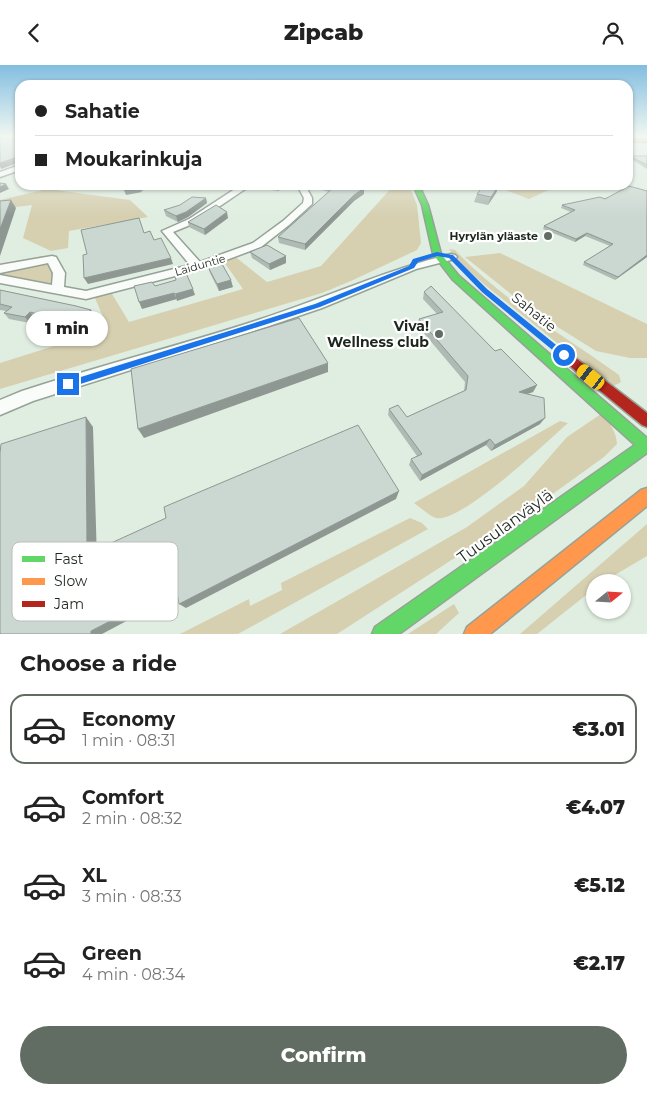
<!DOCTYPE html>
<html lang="en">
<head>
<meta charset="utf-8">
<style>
	:root { --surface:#fff; --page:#f6f6f6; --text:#222; --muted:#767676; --line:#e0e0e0; --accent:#616d62 }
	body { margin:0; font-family:Montserrat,sans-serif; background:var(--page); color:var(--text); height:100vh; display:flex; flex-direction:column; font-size:19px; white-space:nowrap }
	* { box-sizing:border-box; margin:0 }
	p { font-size:16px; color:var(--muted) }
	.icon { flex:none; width:28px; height:28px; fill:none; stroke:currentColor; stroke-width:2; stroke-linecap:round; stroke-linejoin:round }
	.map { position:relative; height:569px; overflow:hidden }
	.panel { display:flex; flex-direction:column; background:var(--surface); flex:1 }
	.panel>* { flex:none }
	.top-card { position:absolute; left:15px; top:15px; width:618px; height:110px; border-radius:15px; box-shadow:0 1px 4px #0004; display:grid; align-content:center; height:110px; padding:0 20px; background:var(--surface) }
	.needle { width:32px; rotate:72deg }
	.fabs { position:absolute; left:586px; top:509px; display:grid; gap:10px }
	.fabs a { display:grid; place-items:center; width:45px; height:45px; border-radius:50%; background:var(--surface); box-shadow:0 1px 4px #0004; font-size:25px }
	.end { position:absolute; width:22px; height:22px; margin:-11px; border:6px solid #1a73e8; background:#fff; box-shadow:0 0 0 2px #fff }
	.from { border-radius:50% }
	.bubble { position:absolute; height:35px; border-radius:18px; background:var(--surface); box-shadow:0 1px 4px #0004; font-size:16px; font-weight:800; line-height:35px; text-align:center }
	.car { position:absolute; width:15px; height:30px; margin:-15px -8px; border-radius:6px; box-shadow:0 0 4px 1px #0007; background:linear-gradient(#f5c518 24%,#345 0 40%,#f5c518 0 76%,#345 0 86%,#f5c518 0) }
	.top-card b { display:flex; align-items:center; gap:18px; height:48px; font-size:19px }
	.top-card b+b { border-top:1px solid var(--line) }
	.top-card i { width:12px; height:12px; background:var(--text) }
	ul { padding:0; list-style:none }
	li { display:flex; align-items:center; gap:15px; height:70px; margin:0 10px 8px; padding:0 10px; border:2px solid transparent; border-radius:15px }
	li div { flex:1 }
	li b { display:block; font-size:19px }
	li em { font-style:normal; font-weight:800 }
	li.on { border-color:var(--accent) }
	li>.icon { width:45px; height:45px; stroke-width:1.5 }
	h2 { padding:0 20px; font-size:22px; line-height:60px }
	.button { display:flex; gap:10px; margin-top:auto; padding:10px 20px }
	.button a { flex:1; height:58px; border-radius:30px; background:var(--accent); color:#fff; font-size:20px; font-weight:800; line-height:58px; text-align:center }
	header { display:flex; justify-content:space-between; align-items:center; height:65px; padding:0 20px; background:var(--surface); font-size:22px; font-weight:800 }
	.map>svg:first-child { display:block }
	.green { fill:#d6d0b1 }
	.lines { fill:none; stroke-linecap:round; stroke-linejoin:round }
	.street-casing { stroke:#96a298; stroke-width:3 }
	.fast-casing { stroke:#96a298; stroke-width:3 }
	.slow-casing { stroke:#96a298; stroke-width:3 }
	.jam-casing { stroke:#96a298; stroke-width:3 }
	.street { fill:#fafcfa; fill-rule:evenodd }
	.fast { fill:#63d668; fill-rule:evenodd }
	.slow { fill:#ff974d; fill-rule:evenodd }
	.jam { fill:#b3261e; fill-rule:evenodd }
	.wall { fill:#afbab4 }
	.shaded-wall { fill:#8e9792 }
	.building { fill:#cbd8d1; stroke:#8e9792 }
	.route { fill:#1a73e8 }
	.poi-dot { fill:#616d62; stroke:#fff; stroke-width:2 }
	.labels { text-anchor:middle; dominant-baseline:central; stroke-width:4.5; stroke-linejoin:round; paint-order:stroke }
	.far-poi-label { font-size:11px; font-weight:bold; fill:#1d271e; stroke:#fff; text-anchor:end }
	.far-street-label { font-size:11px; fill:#1d271e; stroke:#fff }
	.street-label { font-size:14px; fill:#1d271e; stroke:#fff }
	.poi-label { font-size:14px; font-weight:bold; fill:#1d271e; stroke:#fff; text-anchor:end }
	.near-street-label { font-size:16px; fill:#1d271e; stroke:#fff }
	.key { fill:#fff; stroke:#bbbebc; stroke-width:1 }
	.key-label { font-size:14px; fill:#1d271e }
</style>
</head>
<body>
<header><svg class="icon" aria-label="back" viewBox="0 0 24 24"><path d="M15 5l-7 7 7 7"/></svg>Zipcab<svg class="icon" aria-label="person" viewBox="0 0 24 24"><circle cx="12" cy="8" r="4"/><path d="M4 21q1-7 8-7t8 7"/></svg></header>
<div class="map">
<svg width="647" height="569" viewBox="0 0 647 569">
	<rect width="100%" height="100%" fill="#e0eee1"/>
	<g class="green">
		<polygon points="394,120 409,120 417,140 421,178 417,185 351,216 322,228 0,324 0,298 108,264 93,228 109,224 129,257 243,224 222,194 233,190 267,217 321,201"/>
		<polygon points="492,120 540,120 551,124 529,134"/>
		<polygon points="48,124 130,135 148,152 69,166 68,183 51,186 23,173 32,140 0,144 0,135"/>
		<path d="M449,184L455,185C502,235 563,270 619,310L621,317L612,322L485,220L461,199Z"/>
		<polygon points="500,188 647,259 647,293 630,293 596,286 532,246 465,192"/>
		<path d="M42,191C58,202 56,209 55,226L0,215V199Z"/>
		<path d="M601,349C610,358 616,366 617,379L604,392L543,436L337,569H280L467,462L524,421L567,372Z"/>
		<path d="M560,356L568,358C548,376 460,459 436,453C429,451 420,442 414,438Z"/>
		<polygon points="410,453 422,458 428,464 238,569 180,569 249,534 250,541 282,525 281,518"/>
		<polygon points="647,459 647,491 603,517 595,518 595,523 537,569 520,569"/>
		<polygon points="454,539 459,548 436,569 408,569"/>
	</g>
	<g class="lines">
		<g class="street-casing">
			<g id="street">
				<polygon points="20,100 20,105 0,112 0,107"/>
				<polygon points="241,120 251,120 195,158 173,167 200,197 253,178 283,156 303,138 304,133 297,120 305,120 312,133 312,139 289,160 261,182 202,204 86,234 0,218 0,210 52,220 53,208 48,198 0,208 0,200 52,191 56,192 65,208 64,222 86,226 190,200 162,166 189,154"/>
				<path d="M451,189L455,190L457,192L455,194L416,204L322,243L269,261L33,336L0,350V335L22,326C101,300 182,280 261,254C325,233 386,205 451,189Z"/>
			</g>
		</g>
		<g class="fast-casing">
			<polygon id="fast" points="413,120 419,120 428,140 441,189 459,211 647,373 647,388 399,569 372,569 375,562 635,380 453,215 433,189 422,140"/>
		</g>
		<g class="slow-casing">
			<g id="slow">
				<polygon points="628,74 647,75 647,77 628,76"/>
				<polygon points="647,423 647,441 490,569 464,569 467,562 641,425"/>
			</g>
		</g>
		<g class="jam-casing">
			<polygon id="jam" points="564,286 568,287 647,348 647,362 642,360 560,293 558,290 560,287"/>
		</g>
		<use href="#street" class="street"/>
		<use href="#fast" class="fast"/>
		<use href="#slow" class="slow"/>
		<use href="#jam" class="jam"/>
	</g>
	<g class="wall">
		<polygon points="630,91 647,91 647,104 629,93"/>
		<polygon points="252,120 286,120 278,126 260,123 260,122"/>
		<polygon points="319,120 354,120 364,123 364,129 354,136 305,185 279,178 278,172 329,127 319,124"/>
		<polygon points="499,120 496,128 488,140 474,137 477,129"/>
		<polygon points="647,126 647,192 615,215 583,200 584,197 610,181 585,171 575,177 543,164 544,161 571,147 561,143 562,140"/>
		<polygon points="206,133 207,138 188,152 178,157 166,151 164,145"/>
		<polygon points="228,153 205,170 189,162 188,157"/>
		<polygon points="250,187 286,191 286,198 270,205 252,193"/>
		<polygon points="208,202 233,222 219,226 210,208"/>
		<polygon points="0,225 91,245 95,252 86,260 79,258 77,261 65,258 61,261 35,254 30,258 9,254 4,248 6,246 0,245"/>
		<polygon points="424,227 537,320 533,327 527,329 540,359 491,386 486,380 420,416 409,400 411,394 417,391 388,350 389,344 407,352 464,326 465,317 417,260 419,254 437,249 423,234"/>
	</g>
	<g class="shaded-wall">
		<polygon points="20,91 20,97 1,104 0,101 0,98"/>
		<polygon points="6,119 9,124 0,128 0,122"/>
		<polygon points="139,120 155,120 146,122 147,124 141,126 142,127 126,130 124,125"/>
		<polygon points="279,120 286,120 278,126 278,121"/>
		<polygon points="499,120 496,128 488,140 491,132"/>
		<polygon points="364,123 364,129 354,136 305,185 305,179 354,130"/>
		<polygon points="206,133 207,138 188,152 178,157 176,151"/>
		<polygon points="11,135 16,143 0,191 0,164"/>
		<polygon points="227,147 228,153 205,170 204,164"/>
		<polygon points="587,168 585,171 575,177 576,174"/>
		<polygon points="647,190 647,192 615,215 618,212"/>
		<polygon points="286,191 286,198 270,205 269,199"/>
		<polygon points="171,193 173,199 88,219 84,213"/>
		<polygon points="231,215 233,222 219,226 217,219"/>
		<polygon points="193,224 195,230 177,236 175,229"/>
		<polygon points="174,228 177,234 142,244 139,237"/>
		<polygon points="91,245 95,252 86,260 82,253"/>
		<polygon points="30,247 35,254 30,258 25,252"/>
		<polygon points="60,251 65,258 61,261 56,254"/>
		<polygon points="74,252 79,258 77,261 73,254"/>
		<polygon points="328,298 328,307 144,373 138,364"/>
		<polygon points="537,320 533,327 515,333 519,327"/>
		<polygon points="86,352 93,362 97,495 87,489"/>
		<polygon points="545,353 540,359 491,386 495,380"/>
		<polygon points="490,374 486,380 420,416 422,410"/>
		<polygon points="399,426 396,434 186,543 179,539"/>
		<polygon points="176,522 183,526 102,569 91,569 91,566"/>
	</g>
	<g class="building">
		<polygon points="19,71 20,71 20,91 0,98 0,72 17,75 19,73"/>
		<polygon points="630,91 647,91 647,100"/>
		<polygon points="0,118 6,119 0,122"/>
		<polygon points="121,120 140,120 139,120 140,122 124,125"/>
		<polygon points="323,120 352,120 364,123 354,130 305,179 278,172 334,122"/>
		<polygon points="484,120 499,120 491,132 477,129"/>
		<polygon points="629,121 647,126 647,190 618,212 584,197 613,179 587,168 576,174 544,161 575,145 562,140 600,132 605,134"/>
		<polygon points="192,132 206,133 186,147 176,151 164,145 180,140"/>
		<polygon points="11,135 0,164 0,136"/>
		<polygon points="216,140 227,147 204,164 188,157"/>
		<polygon points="139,153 144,168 150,166 154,175 161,173 171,193 84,213 83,190 87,189 81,165"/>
		<polygon points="267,180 286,191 269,199 250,187"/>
		<polygon points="222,199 231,215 217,219 208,202"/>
		<polygon points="186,208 193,224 175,229 174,228 139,237 134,221 152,217 155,221 176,215 175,211"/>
		<polygon points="431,221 495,286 501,284 537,320 519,327 544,333 545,353 495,380 490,374 422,410 411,394 422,389 389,344 398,340 407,352 466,325 468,311 419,254 443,247 424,227"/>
		<polygon points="0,225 76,241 91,245 82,253 74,252 73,254 60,251 56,254 30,247 25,252 4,248 12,242 0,239"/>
		<polygon points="299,253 328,298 138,364 131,304"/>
		<polygon points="86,352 87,489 166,453 164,442 358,360 399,426 179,539 176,522 91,566 91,569 0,569 0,388 1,379"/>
	</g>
	<linearGradient id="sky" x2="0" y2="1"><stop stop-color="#82bee0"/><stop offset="0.47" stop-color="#f1f7f2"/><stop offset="1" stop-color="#f1f7f2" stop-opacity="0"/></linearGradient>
	<rect width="647" height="151" fill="url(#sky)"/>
	<polygon class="route" points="437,187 453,190 487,224 566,288 566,292 561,292 482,227 449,193 437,191 418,197 414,203 320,242 68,323 63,319 68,316 315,239 409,201 413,194"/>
	<g class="poi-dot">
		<circle cx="548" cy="171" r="5"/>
		<circle cx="439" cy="269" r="5"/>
	</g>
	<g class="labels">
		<g class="far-poi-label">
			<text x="538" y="171">Hyrylän yläaste</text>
		</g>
		<g class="far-street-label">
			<text transform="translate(200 200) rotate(-16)">Laiduntie</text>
		</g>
		<g class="street-label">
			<text transform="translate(534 247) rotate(39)">Sahatie</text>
		</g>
		<g class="poi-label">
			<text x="429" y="261">Viva!<tspan x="429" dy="16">Wellness club</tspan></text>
		</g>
		<g class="near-street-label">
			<text transform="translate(505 461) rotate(-36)">Tuusulanväylä</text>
		</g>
	</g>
	<rect x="12" y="477" width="166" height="79" rx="8" class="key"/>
	<rect x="22" y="491" width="23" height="6" fill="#63d668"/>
	<rect x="22" y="513" width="23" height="7" fill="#ff974d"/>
	<rect x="22" y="536" width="23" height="6" fill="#b3261e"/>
	<g class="key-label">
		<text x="54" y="499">Fast</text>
		<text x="54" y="521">Slow</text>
		<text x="54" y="544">Jam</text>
	</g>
</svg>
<div class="fabs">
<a><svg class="needle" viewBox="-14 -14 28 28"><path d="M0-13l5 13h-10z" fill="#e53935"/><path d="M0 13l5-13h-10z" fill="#767676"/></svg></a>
</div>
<i class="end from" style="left:564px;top:290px"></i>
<i class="end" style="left:68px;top:319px"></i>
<div class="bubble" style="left:26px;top:246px;width:82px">1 min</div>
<i class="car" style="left:591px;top:312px;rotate:308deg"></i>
<div class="top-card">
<b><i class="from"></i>Sahatie</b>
<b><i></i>Moukarinkuja</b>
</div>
</div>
<section class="panel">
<h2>Choose a ride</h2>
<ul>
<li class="on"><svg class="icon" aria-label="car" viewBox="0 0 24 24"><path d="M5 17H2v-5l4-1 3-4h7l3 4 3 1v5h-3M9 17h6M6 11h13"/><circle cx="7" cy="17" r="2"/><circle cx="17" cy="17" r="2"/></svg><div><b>Economy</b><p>1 min · 08:31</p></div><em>€3.01</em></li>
<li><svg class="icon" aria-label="car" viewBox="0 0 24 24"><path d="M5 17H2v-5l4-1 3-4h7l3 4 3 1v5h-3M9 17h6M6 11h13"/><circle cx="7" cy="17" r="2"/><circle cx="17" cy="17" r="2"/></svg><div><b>Comfort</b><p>2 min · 08:32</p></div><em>€4.07</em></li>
<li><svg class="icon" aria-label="car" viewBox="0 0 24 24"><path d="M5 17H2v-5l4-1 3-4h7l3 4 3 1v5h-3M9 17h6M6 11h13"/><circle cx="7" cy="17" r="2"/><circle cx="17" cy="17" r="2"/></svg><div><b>XL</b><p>3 min · 08:33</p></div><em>€5.12</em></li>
<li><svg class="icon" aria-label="car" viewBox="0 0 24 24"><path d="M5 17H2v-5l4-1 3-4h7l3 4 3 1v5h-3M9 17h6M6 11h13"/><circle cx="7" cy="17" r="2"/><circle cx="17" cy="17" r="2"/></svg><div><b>Green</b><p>4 min · 08:34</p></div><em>€2.17</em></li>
</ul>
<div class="button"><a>Confirm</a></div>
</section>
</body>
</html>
